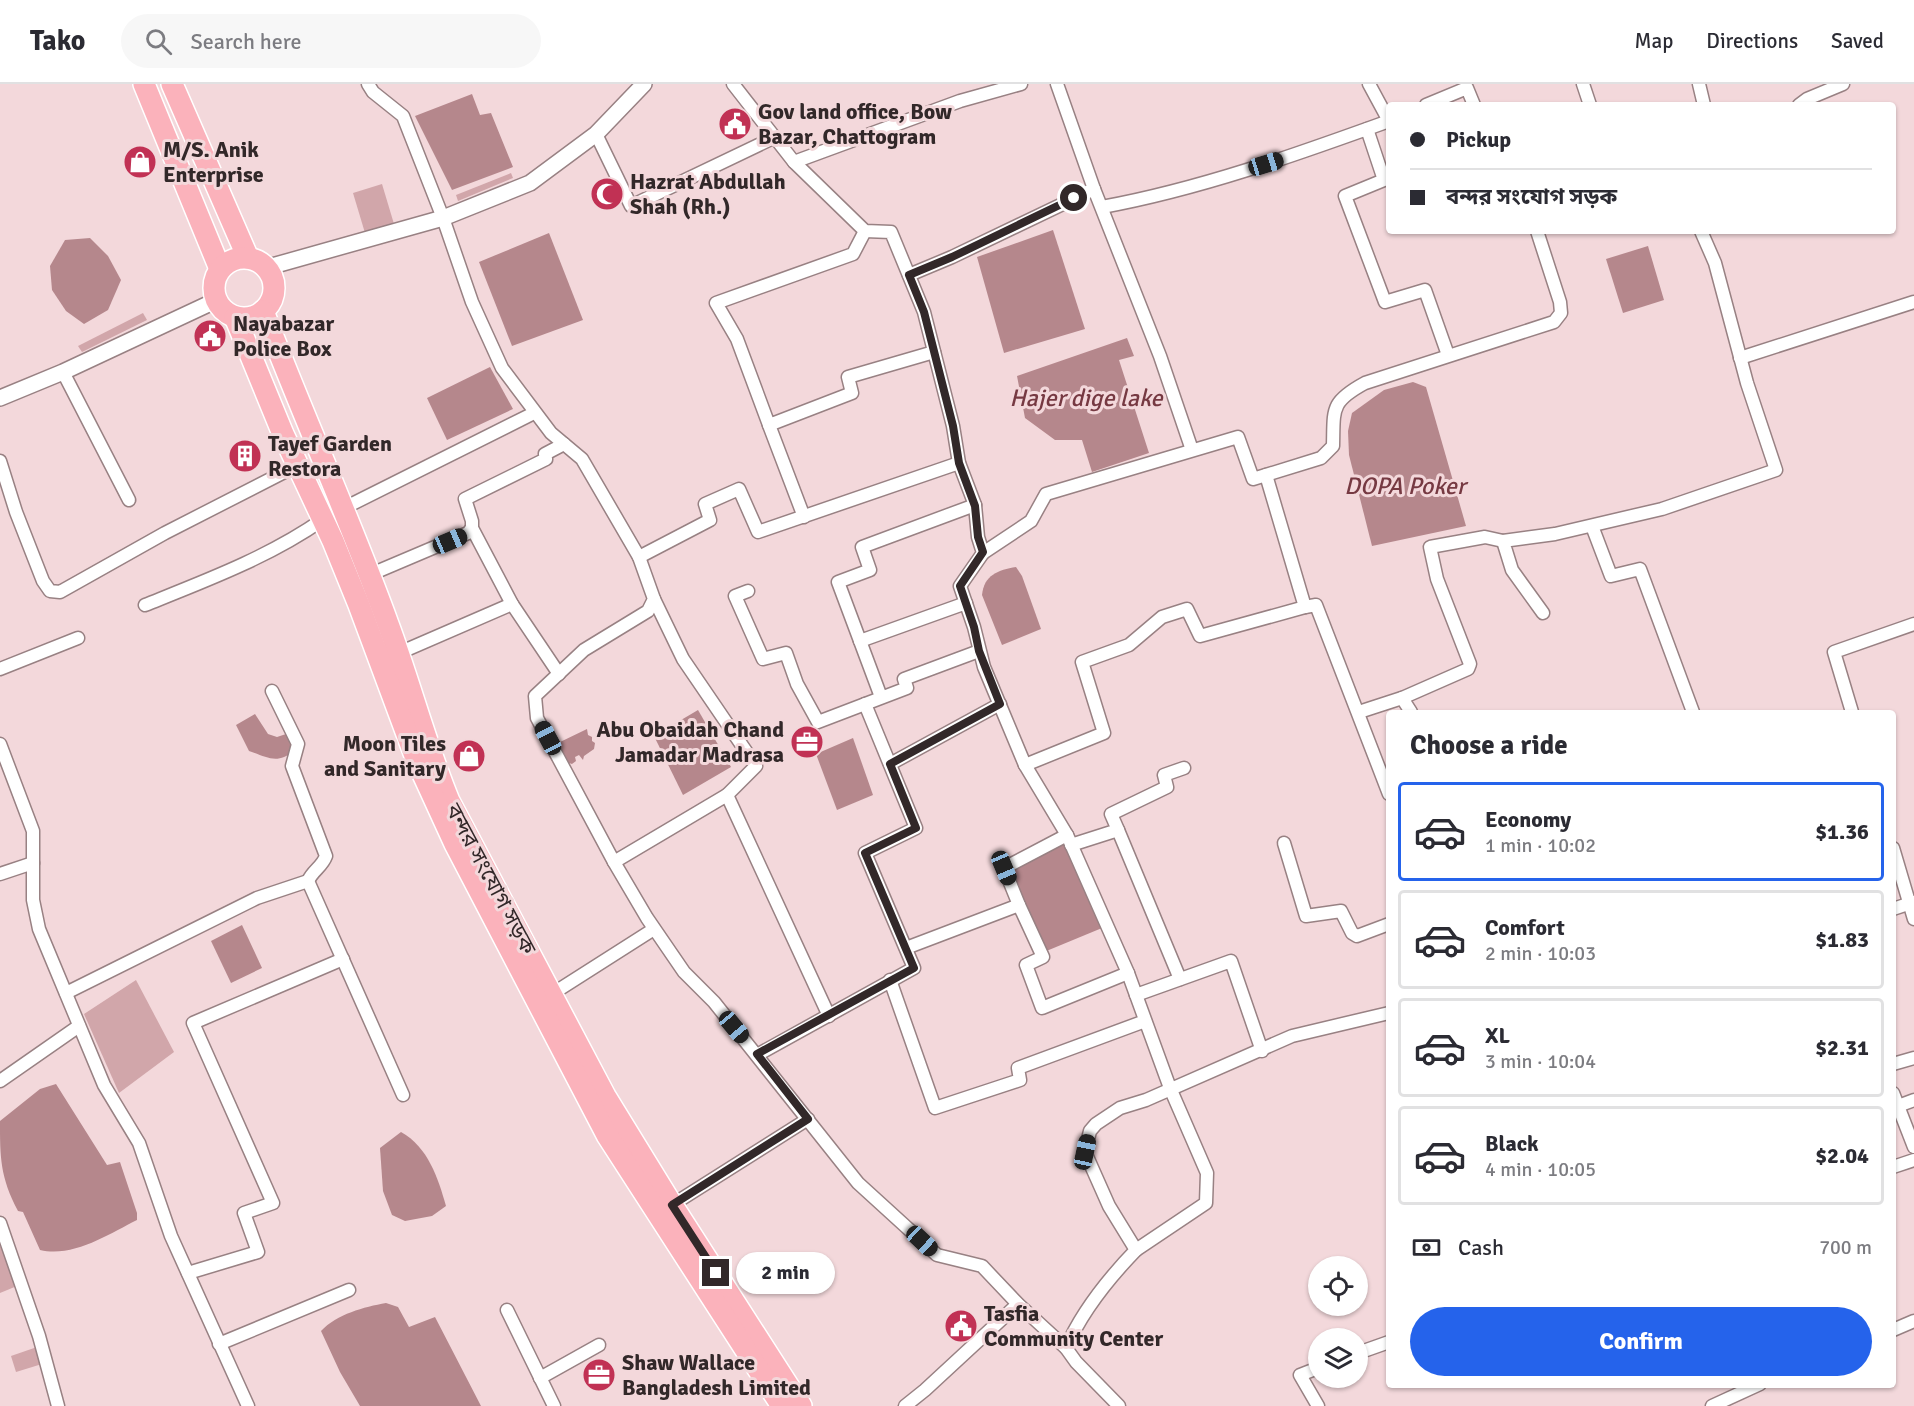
<!DOCTYPE html>
<html lang="en">
<head>
<meta charset="utf-8">
<style>
	:root { --surface:#fff; --page:#f7f7f7; --text:#2b2b33; --muted:#7c7c81; --line:#e1e1e2; --accent:#2563eb }
	body { margin:0; font-family:Signika,"Noto Sans Bengali",sans-serif; background:var(--page); color:var(--text); height:100vh; display:flex; flex-direction:column; font-size:22px; white-space:nowrap }
	* { box-sizing:border-box; margin:0 }
	p { font-size:20px; color:var(--muted) }
	.icon { flex:none; width:33px; height:33px; fill:none; stroke:currentColor; stroke-width:2; stroke-linecap:round; stroke-linejoin:round }
	.map { position:relative; flex:1; overflow:hidden }
	.panel { position:absolute; left:1386px; top:626px; width:510px; height:678px; display:flex; flex-direction:column; background:var(--surface); border-radius:6px; box-shadow:0 2px 4px #0004 }
	.panel>* { flex:none }
	.guide { position:absolute; left:1386px; top:18px; width:510px; height:132px; border-radius:6px; box-shadow:0 2px 4px #0004; display:grid; align-content:center; height:132px; padding:0 24px; background:var(--surface) }
	.tools { position:absolute; left:1308px; top:1172px; display:grid; gap:12px }
	.tools a { display:grid; place-items:center; width:60px; height:60px; border-radius:50%; background:var(--surface); box-shadow:0 2px 4px #0004; font-size:30px }
	.end { position:absolute; width:27px; height:27px; margin:-14px; border:8px solid #322829; background:#fff; box-shadow:0 0 0 3px #fff }
	.from { border-radius:50% }
	.bubble { position:absolute; height:42px; border-radius:21px; background:var(--surface); box-shadow:0 2px 4px #0004; font-size:20px; font-weight:700; line-height:42px; text-align:center }
	.car { position:absolute; width:18px; height:36px; margin:-18px -9px; border-radius:8px; box-shadow:0 0 4px 2px #0007; background:linear-gradient(#222 24%,#8ab4d8 0 40%,#222 0 76%,#8ab4d8 0 86%,#222 0) }
	.guide b { display:flex; align-items:center; gap:21px; height:57px; font-size:22px }
	.guide b+b { border-top:2px solid var(--line) }
	.guide i { width:15px; height:15px; background:var(--text) }
	ul { padding:0; list-style:none }
	li { display:flex; align-items:center; gap:18px; height:99px; margin:0 12px 9px; padding:0 12px; border:3px solid var(--line); border-radius:6px }
	li div { flex:1 }
	li b { display:block; font-size:22px }
	li em { font-style:normal; font-weight:700 }
	li.active { border-color:var(--accent) }
	li>.icon { width:54px; height:54px; stroke-width:1.5 }
	h2 { padding:0 24px; font-size:27px; line-height:72px }
	.pay { display:flex; align-items:center; gap:15px; height:66px; padding:0 24px; font-size:22px }
	.pay p { margin-inline-start:auto }
	.primary-button { display:flex; gap:12px; margin-top:auto; padding:12px 24px }
	.primary-button a { flex:1; height:69px; border-radius:36px; background:var(--accent); color:#fff; font-size:24px; font-weight:700; line-height:69px; text-align:center }
	header { display:flex; align-items:center; gap:36px; box-sizing:border-box; height:84px; padding:0 30px; background:var(--surface); border-bottom:2px solid var(--line) }
	header strong { font-size:28px }
	nav { display:flex; gap:33px; margin-inline-start:auto; font-size:21px }
	.search { width:420px; height:54px; background:var(--page); display:flex; align-items:center; gap:15px; box-sizing:border-box; padding:0 21px; border-radius:33px; color:var(--muted); font-size:22px }
	.map>svg:first-child { display:block }
	.green { fill:#d1a6aa }
	.water { fill:#b5878c }
	.lines { fill:none; stroke-linecap:round; stroke-linejoin:round }
	.minor-casing { stroke:#988183; stroke-width:15 }
	.tertiary-casing { stroke:#988183; stroke-width:18 }
	.trunk-casing { stroke:#fff; stroke-width:24 }
	.minor { stroke:#fff; stroke-width:12 }
	.tertiary { stroke:#fff; stroke-width:15 }
	.trunk { stroke:#fbb2bb; stroke-width:21 }
	.route { stroke:#322829; stroke-width:8 }
	.labels { text-anchor:middle; dominant-baseline:central; stroke-width:6; stroke-linejoin:round; paint-order:stroke }
	.poi-label { font-size:22px; font-weight:bold; fill:#322829; stroke:#f3d8db; text-anchor:start }
	.street-label { font-size:22px; fill:#322829; stroke:#f3d8db }
	.water-label { font-size:24px; font-style:italic; fill:#763942; stroke:#f3d8db }
</style>
</head>
<body>
<header>
<strong>Tako</strong>
<div class="search"><svg class="icon" aria-label="search" viewBox="0 0 24 24"><circle cx="10" cy="10" r="6"/><path d="M15 15l6 6"/></svg>Search here</div>
<nav><a>Map</a><a>Directions</a><a>Saved</a></nav>
</header>
<div class="map">
<svg width="1914" height="1322" viewBox="0 0 1914 1322">
	<rect width="100%" height="100%" fill="#f3d8db"/>
	<g class="green">
		<polygon points="511,89 513,94 458,117 456,111"/>
		<polygon points="382,100 394,140 365,149 353,109"/>
		<polygon points="143,229 147,236 82,268 78,262"/>
		<polygon points="136,896 174,968 119,1009 84,930"/>
		<polygon points="2,1162 17,1202 0,1209 0,1163"/>
		<polygon points="37,1263 42,1280 16,1288 11,1272"/>
	</g>
	<g class="water">
		<polygon points="472,10 480,31 491,29 513,83 452,106 415,32"/>
		<polygon points="1053,146 1085,245 1004,269 977,173"/>
		<polygon points="549,149 583,236 512,262 479,178"/>
		<polygon points="90,154 108,172 121,196 108,226 84,240 66,227 52,206 50,182 65,156"/>
		<polygon points="1648,162 1664,216 1623,229 1606,175"/>
		<polygon points="1127,254 1134,272 1119,276 1149,369 1092,388 1082,356 1055,356 1025,334 1017,292"/>
		<polygon points="490,283 513,325 447,356 427,314"/>
		<polygon points="1413,298 1426,303 1466,442 1372,462 1349,371 1348,347 1352,329 1384,306"/>
		<path d="M1016,483L1022,492L1041,545L1002,561L982,511C984,491 998,486 1016,483Z"/>
		<polygon points="698,626 731,683 683,711 654,652"/>
		<path d="M255,630L268,650L277,653L286,650L293,667C278,681 266,673 249,667L236,641Z"/>
		<polygon points="587,645 588,651 592,653 592,657 595,659 594,665 584,672 583,676 579,671 575,673 576,677 572,680 569,679 558,659"/>
		<polygon points="853,654 873,711 837,726 816,670"/>
		<polygon points="1064,758 1102,844 1044,868 1008,786"/>
		<polygon points="242,841 262,884 231,899 211,857"/>
		<path d="M56,1000L107,1081L120,1078L137,1129V1136C109,1150 73,1174 40,1166L23,1128L18,1127C0,1093 0,1073 0,1037L40,1005Z"/>
		<path d="M401,1048C428,1063 438,1094 446,1122L432,1132L405,1137L392,1131L383,1107L380,1064Z"/>
		<path d="M386,1219L398,1223L409,1243L435,1233L481,1322H360L340,1288L321,1247C337,1230 364,1223 386,1219Z"/>
	</g>
	<g class="lines">
		<g class="minor-casing">
			<g id="minor">
				<polyline points="368,0 373,8 403,32 443,134 472,218 502,284 551,349 582,375 639,473 654,515 648,527 584,566 535,612 537,634 614,778 647,834 684,888 714,918 858,1099 937,1171 982,1182 1018,1220 1066,1264 1076,1278 1119,1322"/>
				<polyline points="733,0 794,78 865,147 891,148 924,228 953,342 959,379 975,421 978,453 983,469 960,502 974,543 984,583 1025,681 1067,751 1128,889 1170,1004 1207,1089 1206,1119 1136,1166"/>
				<polyline points="1057,0 1094,105 1160,272 1192,366"/>
				<polyline points="1369,0 1389,37"/>
				<polyline points="1583,0 1590,21"/>
				<polyline points="1699,0 1704,21"/>
				<polyline points="1426,21 1467,4 1474,21"/>
				<polyline points="1799,21 1807,15 1843,0"/>
				<polyline points="1367,45 1384,96 1345,112 1385,218 1425,206 1448,271"/>
				<polyline points="596,50 631,122 773,54"/>
				<polyline points="794,78 960,17 1021,0"/>
				<path d="M1102,123C1200,105 1295,71 1389,37"/>
				<polyline points="865,147 853,170 716,219 737,255 769,341 852,309 848,293 934,268"/>
				<polyline points="909,191 952,173 1094,105"/>
				<polyline points="1740,274 1914,218"/>
				<polyline points="63,288 129,416"/>
				<polyline points="769,341 804,433"/>
				<polyline points="0,377 16,428 43,497 50,507 60,508 165,449 298,381"/>
				<polyline points="344,424 534,329"/>
				<polyline points="1592,442 1611,492 1640,485 1693,628"/>
				<path d="M983,469L1031,437L1046,410L1238,353L1253,395L1321,374L1333,362C1334,325 1330,318 1365,299L1554,238L1561,229L1560,218L1537,147"/>
				<polyline points="639,473 710,436 705,420 739,405 758,448 959,379"/>
				<polyline points="369,491 468,449 472,444"/>
				<polyline points="748,507 735,512 763,575 786,569 797,600 818,638 907,604 904,595 979,567"/>
				<polyline points="654,515 683,575 756,682 727,711"/>
				<path d="M145,521C205,497 269,473 322,436"/>
				<polyline points="1305,523 1316,521 1389,710"/>
				<polyline points="1543,529 1512,486 1503,457 1555,450 1662,425 1776,386 1747,299 1715,179 1701,147"/>
				<polyline points="860,557 966,519"/>
				<polyline points="399,569 512,520"/>
				<polyline points="0,585 78,554"/>
				<polyline points="559,590 512,520 472,444 472,437 465,415 546,375 545,370 564,360"/>
				<polyline points="881,613 838,498 870,486 862,463 975,421"/>
				<polyline points="1359,628 1402,614"/>
				<polyline points="1411,628 1402,614 1468,585 1470,580 1437,495 1430,463 1485,453 1503,457"/>
				<polyline points="1852,628 1834,568 1914,540"/>
				<polyline points="0,660 33,747 33,816 39,845 104,1001 139,1059 171,1152 248,1322"/>
				<polyline points="890,680 1000,620"/>
				<polyline points="1025,681 1104,649 1082,578 1129,561 1162,533 1187,525 1200,552 1305,523 1266,391"/>
				<polyline points="1118,746 1180,895"/>
				<polyline points="1284,759 1306,832 1341,827 1352,849 1357,852 1389,840"/>
				<polyline points="1071,761 1118,746 1111,730 1167,703 1164,691 1184,684"/>
				<polyline points="1893,764 1914,835"/>
				<polyline points="614,778 727,711 829,932"/>
				<polyline points="0,790 33,779"/>
				<polyline points="308,797 403,1011"/>
				<polyline points="1019,821 1043,873 1026,881 1042,924 1128,889"/>
				<polyline points="1893,825 1914,818"/>
				<polyline points="906,864 1019,821 1004,784 1067,751"/>
				<polyline points="890,896 935,1024 1020,996 1018,984 1145,937"/>
				<path d="M66,909L257,814L308,797C313,786 322,783 326,772L292,682L298,660L272,607"/>
				<polyline points="552,910 654,845"/>
				<polyline points="1136,911 1231,877 1262,967"/>
				<polyline points="757,971 914,884 865,769 916,744 865,620"/>
				<polyline points="1893,980 1914,974"/>
				<polyline points="0,997 79,942"/>
				<polyline points="1893,1009 1914,1063"/>
				<polyline points="1898,1022 1914,1016"/>
				<polyline points="1893,1083 1914,1076"/>
				<polyline points="672,1121 808,1035"/>
				<polyline points="0,1139 39,1252 58,1322"/>
				<polyline points="188,1189 258,1168 244,1129 273,1119 193,939 343,875"/>
				<polyline points="507,1226 554,1322"/>
				<polyline points="1893,1246 1914,1237"/>
				<polyline points="219,1260 349,1206"/>
				<path d="M1066,1264C1082,1227 1108,1195 1136,1166L1109,1122L1085,1068L1090,1047L1096,1040L1120,1024L1146,1016L1292,952L1389,929"/>
				<polyline points="1358,1269 1389,1258"/>
				<polyline points="540,1294 599,1261"/>
				<polyline points="905,1322 925,1306 1018,1220"/>
				<polyline points="1318,1322 1300,1291 1318,1284"/>
				<polyline points="1712,1322 1760,1300"/>
			</g>
		</g>
		<g class="tertiary-casing">
			<g id="tertiary">
				<polyline points="265,184 443,134 530,99 596,50 644,0"/>
				<polyline points="0,314 63,288 217,216"/>
			</g>
		</g>
		<g class="trunk-casing">
			<g id="trunk">
				<polyline points="144,0 220,185"/>
				<polyline points="172,0 248,174"/>
				<circle cx="244" cy="204" r="30"/>
				<path d="M263,227C303,332 350,435 388,540C410,599 425,659 449,717L605,1012L672,1121L801,1322"/>
				<polyline points="235,233 283,350 333,457 359,521 417,677 455,760 607,1051 782,1322"/>
			</g>
		</g>
		<use href="#minor" class="minor"/>
		<use href="#tertiary" class="tertiary"/>
		<use href="#trunk" class="trunk"/>
	</g>
	<g class="lines">
		<polyline class="route" points="716,1189 672,1121 808,1035 757,970 914,884 865,769 916,744 890,680 1000,620 979,567 974,543 960,502 983,468 978,453 975,422 959,379 953,342 924,228 909,191 952,173 1074,114"/>
	</g>
	<defs>
		<g id="civic-disc" transform="scale(1.725)"><circle r="9.5" fill="#c13154" stroke="#f3d8db"/><path d="M-.6-6.5H3V-4.5H.6V-3L4-1V1h2V6H-6V1h2V-1L-.6-3ZM-1.2 2.5V6h2.4V2.5Z" fill="#fff"/></g>
		<g id="shop-disc" transform="scale(1.725)"><circle r="9.5" fill="#c13154" stroke="#f3d8db"/><path d="M-5-2.5h2.3a2.7 3.5 0 0 1 5.4 0H5L5.5 6h-11ZM-1.5-2.5h3a1.5 2.3 0 0 0-3 0Z" fill="#fff"/></g>
		<g id="mosque-disc" transform="scale(1.725)"><circle r="9.5" fill="#c13154" stroke="#f3d8db"/><path d="M3.5-4.9A6 6 0 1 0 3.5 4.9A5 5 0 1 1 3.5-4.9Z" fill="#fff"/></g>
		<g id="building-disc" transform="scale(1.725)"><circle r="9.5" fill="#c13154" stroke="#f3d8db"/><path d="M-4-6H4V6H1V3H-1V6H-4ZM-2.5-4.3h1.7v1.8h-1.7ZM.8-4.3h1.7v1.8H.8ZM-2.5-1h1.7V.8h-1.7ZM.8-1h1.7V.8H.8Z" fill="#fff"/></g>
		<g id="office-disc" transform="scale(1.725)"><circle r="9.5" fill="#c13154" stroke="#f3d8db"/><path d="M-6-3h4V-5.5h4V-3h4V5H-6ZM-1-4.5V-3h2v-1.5ZM-6 0V1H6V0Z" fill="#fff"/></g>
	</defs>
	<g fill-rule="evenodd">
		<use href="#civic-disc" x="735" y="40"/>
		<use href="#shop-disc" x="140" y="78"/>
		<use href="#mosque-disc" x="607" y="110"/>
		<use href="#civic-disc" x="210" y="252"/>
		<use href="#building-disc" x="245" y="372"/>
		<use href="#office-disc" x="807" y="658"/>
		<use href="#shop-disc" x="469" y="672"/>
		<use href="#civic-disc" x="961" y="1242"/>
		<use href="#office-disc" x="599" y="1291"/>
	</g>
	<g class="labels">
		<g class="poi-label">
			<text x="758" y="27">Gov land office, Bow<tspan x="758" dy="25">Bazar, Chattogram</tspan></text>
			<text x="163" y="65">M/S. Anik<tspan x="163" dy="25">Enterprise</tspan></text>
			<text x="630" y="97">Hazrat Abdullah<tspan x="630" dy="25">Shah (Rh.)</tspan></text>
			<text x="233" y="239">Nayabazar<tspan x="233" dy="25">Police Box</tspan></text>
			<text x="268" y="359">Tayef Garden<tspan x="268" dy="25">Restora</tspan></text>
			<text x="784" y="645" text-anchor="end">Abu Obaidah Chand<tspan x="784" dy="25">Jamadar Madrasa</tspan></text>
			<text x="446" y="659" text-anchor="end">Moon Tiles<tspan x="446" dy="25">and Sanitary</tspan></text>
			<text x="984" y="1229">Tasfia<tspan x="984" dy="25">Community Center</tspan></text>
			<text x="622" y="1278">Shaw Wallace<tspan x="622" dy="25">Bangladesh Limited</tspan></text>
		</g>
		<g class="street-label">
			<text transform="translate(491 795) rotate(62)">বন্দর সংযোগ সড়ক</text>
		</g>
		<g class="water-label">
			<text x="1086" y="314">Hajer dige lake</text>
			<text x="1405" y="402">DOPA Poker</text>
		</g>
	</g>
</svg>
<div class="tools">
<a><svg class="icon" aria-label="locate" viewBox="0 0 24 24"><circle cx="12" cy="12" r="6"/><path d="M12 2v4M12 18v4M2 12h4M18 12h4"/></svg></a>
<a><svg class="icon" aria-label="layers" viewBox="0 0 24 24"><path d="M12 4l9 5-9 5-9-5zM3 14l9 5 9-5"/></svg></a>
</div>
<i class="end from" style="left:1074px;top:114px"></i>
<i class="end" style="left:716px;top:1189px"></i>
<div class="bubble" style="left:736px;top:1168px;width:99px">2 min</div>
<i class="car" style="left:1266px;top:80px;rotate:73deg"></i>
<i class="car" style="left:450px;top:457px;rotate:67deg"></i>
<i class="car" style="left:548px;top:654px;rotate:332deg"></i>
<i class="car" style="left:1004px;top:784px;rotate:157deg"></i>
<i class="car" style="left:734px;top:943px;rotate:140deg"></i>
<i class="car" style="left:1085px;top:1068px;rotate:12deg"></i>
<i class="car" style="left:922px;top:1157px;rotate:133deg"></i>
<div class="guide">
<b><i class="from"></i>Pickup</b>
<b><i></i>বন্দর সংযোগ সড়ক</b>
</div>
<section class="panel">
<h2>Choose a ride</h2>
<ul>
<li class="active"><svg class="icon" aria-label="car" viewBox="0 0 24 24"><path d="M5 17H2v-5l4-1 3-4h7l3 4 3 1v5h-3M9 17h6M6 11h13"/><circle cx="7" cy="17" r="2"/><circle cx="17" cy="17" r="2"/></svg><div><b>Economy</b><p>1 min · 10:02</p></div><em>$1.36</em></li>
<li><svg class="icon" aria-label="car" viewBox="0 0 24 24"><path d="M5 17H2v-5l4-1 3-4h7l3 4 3 1v5h-3M9 17h6M6 11h13"/><circle cx="7" cy="17" r="2"/><circle cx="17" cy="17" r="2"/></svg><div><b>Comfort</b><p>2 min · 10:03</p></div><em>$1.83</em></li>
<li><svg class="icon" aria-label="car" viewBox="0 0 24 24"><path d="M5 17H2v-5l4-1 3-4h7l3 4 3 1v5h-3M9 17h6M6 11h13"/><circle cx="7" cy="17" r="2"/><circle cx="17" cy="17" r="2"/></svg><div><b>XL</b><p>3 min · 10:04</p></div><em>$2.31</em></li>
<li><svg class="icon" aria-label="car" viewBox="0 0 24 24"><path d="M5 17H2v-5l4-1 3-4h7l3 4 3 1v5h-3M9 17h6M6 11h13"/><circle cx="7" cy="17" r="2"/><circle cx="17" cy="17" r="2"/></svg><div><b>Black</b><p>4 min · 10:05</p></div><em>$2.04</em></li>
</ul>
<div class="pay"><svg class="icon" aria-label="cash" viewBox="0 0 24 24"><path d="M3 7h18v10H3z"/><circle cx="12" cy="12" r="2"/></svg>Cash<p>700 m</p></div>
<div class="primary-button"><a>Confirm</a></div>
</section>
</div>
</body>
</html>
